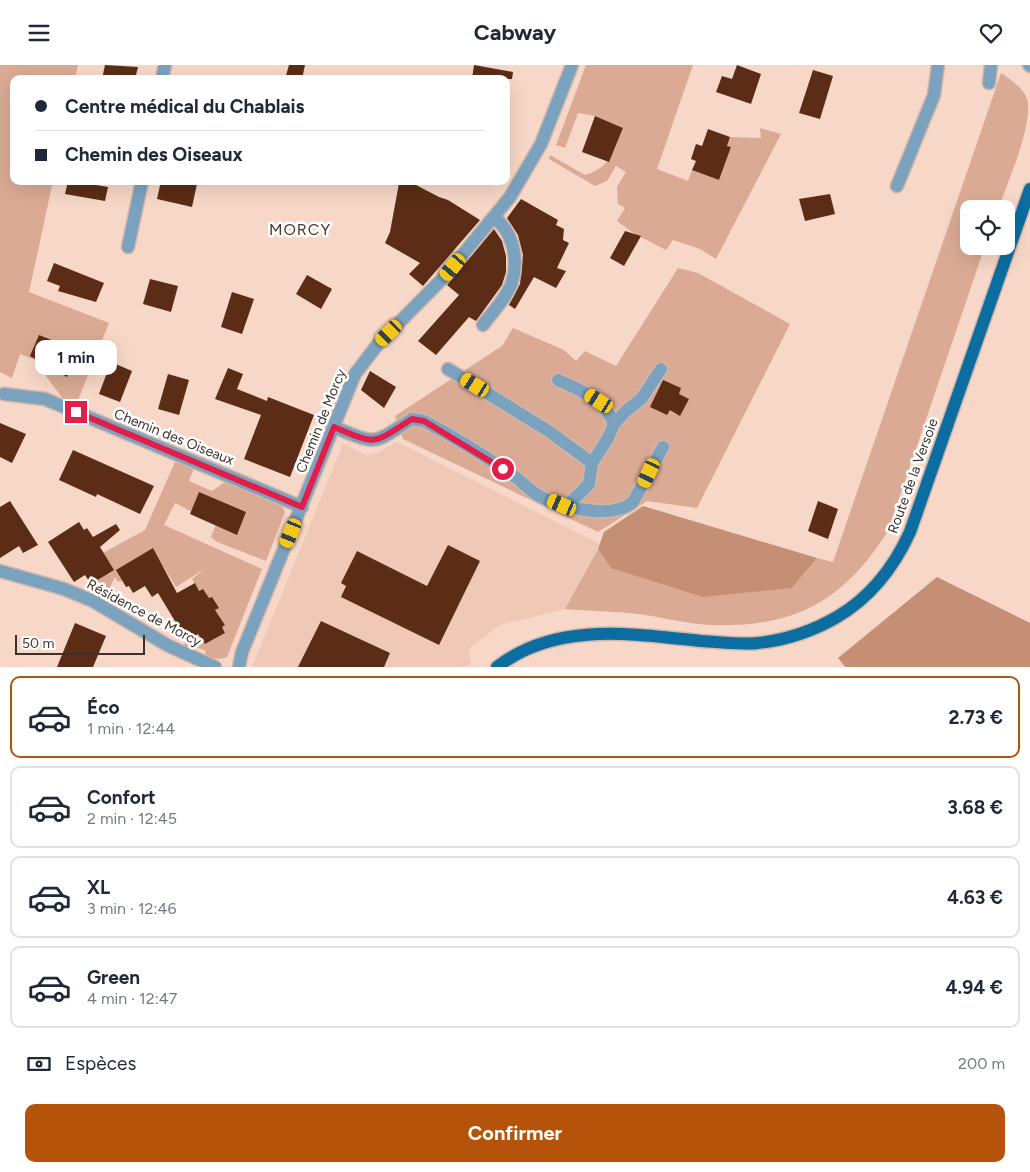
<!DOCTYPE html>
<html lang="fr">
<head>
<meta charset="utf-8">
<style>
	:root { --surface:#fff; --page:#f2f2f3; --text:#1f2937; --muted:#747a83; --line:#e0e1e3; --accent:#b45309 }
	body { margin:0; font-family:Figtree,sans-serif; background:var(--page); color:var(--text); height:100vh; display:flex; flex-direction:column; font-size:19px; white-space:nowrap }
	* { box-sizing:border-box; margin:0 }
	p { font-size:16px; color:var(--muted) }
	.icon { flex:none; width:28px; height:28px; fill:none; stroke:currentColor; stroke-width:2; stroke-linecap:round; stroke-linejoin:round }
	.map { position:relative; height:602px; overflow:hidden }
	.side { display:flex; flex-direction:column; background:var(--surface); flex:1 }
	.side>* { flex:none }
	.top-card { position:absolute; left:10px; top:10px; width:500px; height:110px; border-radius:10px; box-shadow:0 5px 20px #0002; display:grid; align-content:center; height:110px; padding:0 25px; background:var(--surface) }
	.fabs { position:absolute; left:960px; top:135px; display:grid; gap:10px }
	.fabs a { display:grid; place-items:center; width:55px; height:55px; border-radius:10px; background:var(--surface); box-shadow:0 5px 20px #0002; font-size:25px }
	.scale { position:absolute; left:15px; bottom:12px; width:130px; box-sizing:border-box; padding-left:5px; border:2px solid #3d302a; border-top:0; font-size:14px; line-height:18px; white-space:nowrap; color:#3d302a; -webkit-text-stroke:4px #fff; paint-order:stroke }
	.end { position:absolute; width:22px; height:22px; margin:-11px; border:6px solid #e11d48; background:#fff; box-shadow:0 0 0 2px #fff }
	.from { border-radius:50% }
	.bubble { position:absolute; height:35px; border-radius:10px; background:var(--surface); box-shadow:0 5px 20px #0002; font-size:16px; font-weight:700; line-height:35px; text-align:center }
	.car { position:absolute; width:15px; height:30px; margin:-15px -8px; border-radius:6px; box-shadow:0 0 4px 1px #0007; background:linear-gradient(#f5c518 24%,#345 0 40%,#f5c518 0 76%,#345 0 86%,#f5c518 0) }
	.top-card b { display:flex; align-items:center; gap:18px; height:48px; font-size:19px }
	.top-card b+b { border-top:1px solid var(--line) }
	.top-card i { width:12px; height:12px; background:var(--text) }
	ul { padding:9px 0 0; list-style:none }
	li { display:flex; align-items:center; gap:15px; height:82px; margin:0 10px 8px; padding:0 15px; border:2px solid var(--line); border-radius:10px }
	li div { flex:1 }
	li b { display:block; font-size:19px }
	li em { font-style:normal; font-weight:700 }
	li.current { border-color:var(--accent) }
	li>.icon { width:45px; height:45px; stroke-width:1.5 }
	.pay { display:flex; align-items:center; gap:12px; height:55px; padding:0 25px; font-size:19px }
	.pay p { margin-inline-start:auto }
	.action { display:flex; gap:10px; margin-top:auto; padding:10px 25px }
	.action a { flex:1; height:58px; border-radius:10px; background:var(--accent); color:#fff; font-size:20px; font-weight:700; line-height:58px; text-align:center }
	header { display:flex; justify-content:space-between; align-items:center; height:65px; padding:0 25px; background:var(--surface); font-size:22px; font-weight:700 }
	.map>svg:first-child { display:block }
	.built { fill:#f0c8b6 }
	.green { fill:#daaa94 }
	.forest { fill:#c58f75 }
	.building { fill:#5b2d16 }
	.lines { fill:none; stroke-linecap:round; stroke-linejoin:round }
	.minor-casing { stroke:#d2b6a8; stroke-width:15 }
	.major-casing { stroke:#d2b6a8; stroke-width:15 }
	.minor { stroke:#7ba2bf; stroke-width:12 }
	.major { stroke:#0c6da1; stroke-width:12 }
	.route { stroke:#e11d48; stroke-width:6 }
	.labels { text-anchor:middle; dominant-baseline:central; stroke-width:5; stroke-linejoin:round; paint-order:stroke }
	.street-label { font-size:14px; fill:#3d302a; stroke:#fff }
	.quarter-label { font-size:16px; letter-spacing:1px; fill:#4d3427; stroke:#fff }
</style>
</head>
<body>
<header><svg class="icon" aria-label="menu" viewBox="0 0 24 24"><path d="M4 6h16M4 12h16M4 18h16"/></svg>Cabway<svg class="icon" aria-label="heart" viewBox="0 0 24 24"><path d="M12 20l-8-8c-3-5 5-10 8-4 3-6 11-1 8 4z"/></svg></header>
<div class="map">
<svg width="1030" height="602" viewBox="0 0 1030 602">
	<rect width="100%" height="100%" fill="#f7d7c7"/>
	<polygon class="built" points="397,377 600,479 565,544 500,560 469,583 471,600 460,602 252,602 343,379 367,390 377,388"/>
	<g class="green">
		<polygon points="0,0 78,0 75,14 14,14 14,116 53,116 29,227 109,258 76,340 63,334 46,311 49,300 20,289 12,313 0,307"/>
		<path d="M586,0H693L657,104L688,116L692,105L719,115L731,82L727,81L730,72L761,73L760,63L781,69L716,194L700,184L673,175L666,185L635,169L617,156L625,143L618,139L617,122L626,107L616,101L607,116L595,121L549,94L550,90L585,110C611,102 613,87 623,63L595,51L578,48L565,83L556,80Z"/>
		<path d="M1001,8C1011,15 1027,25 1028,39C1030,67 1008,117 998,144H969V181H985L888,466C843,537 794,563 710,560C686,559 662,552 638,549C614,546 590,546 565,544L598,484L611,503L792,523L817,493L833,497Z"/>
		<polygon points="678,203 698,208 790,259 697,443 647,436 598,467 403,374 395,351 502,281 513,263 564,285 576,296 585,286 616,301"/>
		<path d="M175,397L194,403L189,416L212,426L225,417L281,440L285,447L266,496L217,477L211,472L216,459L175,438L164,460L262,504L227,592C219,595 213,594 205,590L206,586L194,581L191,585L181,581L199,569L205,579L225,568L222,562L225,560L215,545L219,542L209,534L205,536L192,514L206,503L176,522L163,501L118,517L115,512L105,532L94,528L91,519L111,506L103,488L145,465Z"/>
	</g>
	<g class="forest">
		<polygon points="643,441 817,493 792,523 703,532 611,503 598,484 604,467"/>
		<polygon points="937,512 1030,558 1030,602 845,602 838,593"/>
	</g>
	<g class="building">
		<polygon points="105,0 138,2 135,14 102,14"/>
		<polygon points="289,0 305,0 302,14 285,14"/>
		<polygon points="474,0 513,7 512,14 472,14"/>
		<polygon points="737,0 761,9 751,39 716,27 722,11 732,14"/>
		<polygon points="813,5 833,11 820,54 799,48"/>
		<polygon points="595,51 623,63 609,97 582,87"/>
		<polygon points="708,64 730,72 727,81 731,82 719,115 692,105 696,96 691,94 696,79 702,81"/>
		<polygon points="68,116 97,116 96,120 108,122 105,136 65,129"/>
		<polygon points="161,116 185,116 197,119 192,142 157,134"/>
		<polygon points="399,118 416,120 439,132 448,135 480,155 423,221 409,209 420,198 385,178 390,167"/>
		<polygon points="830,129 835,149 805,156 799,134"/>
		<polygon points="521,134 558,155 556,160 564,164 563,175 569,178 557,203 566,206 556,223 534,212 515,244 509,240 520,219 523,190 518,170 507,153"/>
		<polygon points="494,164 502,176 506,191 506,207 502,220 476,256 469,252 436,290 418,276 459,230 447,220"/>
		<polygon points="625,166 641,171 624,201 610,193"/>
		<polygon points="54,198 104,218 96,237 58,226 60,221 47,216"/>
		<polygon points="307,210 332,224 321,244 296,229"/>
		<polygon points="150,214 178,221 171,247 143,239"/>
		<polygon points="232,227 254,234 242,269 221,262"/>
		<polygon points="39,270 79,286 67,312 30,291"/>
		<polygon points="111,297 132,306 120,337 99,329"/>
		<polygon points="228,303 243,309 237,324 267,336 268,332 314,350 290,412 244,394 261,350 215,334"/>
		<polygon points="370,306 396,322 384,343 361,325"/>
		<polygon points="168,309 189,315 179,350 158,344"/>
		<polygon points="663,315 681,323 679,329 689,334 680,351 670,345 667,350 650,342"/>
		<polygon points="0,358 26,369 12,398 0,392"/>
		<polygon points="73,385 154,421 140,449 97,429 96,432 59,415"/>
		<polygon points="199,427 246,447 237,470 190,449"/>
		<polygon points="10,436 38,480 23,488 19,481 0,493 0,442"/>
		<polygon points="818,436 838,444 828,474 808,466"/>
		<polygon points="79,457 84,465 87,463 93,472 116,459 120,465 100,482 114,505 91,519 85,510 74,517 48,477"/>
		<polygon points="448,480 480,496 439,580 341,532 346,521 341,518 357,486 427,521"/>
		<polygon points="153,483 177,528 195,518 199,526 203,524 209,533 212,532 219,543 215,545 225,560 222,562 225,568 205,579 198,569 187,576 158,528 152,532 145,521 133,528 129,521 126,522 116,505"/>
		<polygon points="321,556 390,588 384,602 298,602"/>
		<polygon points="75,558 106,571 93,602 57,602"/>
	</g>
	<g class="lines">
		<g class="minor-casing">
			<g id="minor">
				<polyline points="1029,0 1030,1"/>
				<polyline points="162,14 165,0"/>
				<polyline points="989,18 991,0"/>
				<polyline points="897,121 934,30 938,0"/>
				<polyline points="128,182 142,116"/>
				<path d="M483,260C492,247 507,233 512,217C519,194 513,167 494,152"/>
				<polyline points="448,304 550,367 592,398"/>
				<path d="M558,315C580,325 605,334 614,359"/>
				<polyline points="4,329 45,334 302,442"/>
				<path d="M334,362C379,381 372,379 412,354L424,356C456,373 489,393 518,414C524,419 530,425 536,429C558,443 613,455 633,437L663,382"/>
				<polyline points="567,441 589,419 592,398 608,373 614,359 626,346 642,333 661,304"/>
				<polyline points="0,506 64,524 93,536 167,580 215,602"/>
				<polyline points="239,602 242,587 355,309 378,279 445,211 510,132 541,79 572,0"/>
			</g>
		</g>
		<g class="major-casing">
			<path id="major" d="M497,602C556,556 633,569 702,576C720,577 740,580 758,578C786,575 813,566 837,552C871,532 894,502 910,467L1030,124"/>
		</g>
		<use href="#minor" class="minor"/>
		<use href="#major" class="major"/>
	</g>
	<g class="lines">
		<path class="route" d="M76,347L302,442L334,362C379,381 372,379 412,354L424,356L503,404"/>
	</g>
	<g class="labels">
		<g class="street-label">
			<text transform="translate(321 356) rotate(-68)">Chemin de Morcy</text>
			<text transform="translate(174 372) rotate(22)">Chemin des Oiseaux</text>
			<text transform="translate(913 411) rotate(-70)">Route de la Versoie</text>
			<text transform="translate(144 548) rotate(28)">Résidence de Morcy</text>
		</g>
		<g class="quarter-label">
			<text x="300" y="164">MORCY</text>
		</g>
	</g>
</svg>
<div class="fabs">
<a><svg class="icon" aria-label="locate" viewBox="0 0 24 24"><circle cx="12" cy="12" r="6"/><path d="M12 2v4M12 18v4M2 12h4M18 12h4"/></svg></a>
</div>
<div class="scale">50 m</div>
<i class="end from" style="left:503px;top:404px"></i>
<i class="end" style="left:76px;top:347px"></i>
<div class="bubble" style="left:35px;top:275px;width:82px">1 min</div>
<i class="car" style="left:453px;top:202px;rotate:220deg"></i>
<i class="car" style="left:389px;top:268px;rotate:225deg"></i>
<i class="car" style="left:475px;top:320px;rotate:301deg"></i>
<i class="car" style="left:599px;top:336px;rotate:302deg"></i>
<i class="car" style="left:649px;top:408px;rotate:205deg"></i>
<i class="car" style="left:562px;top:440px;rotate:293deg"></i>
<i class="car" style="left:291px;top:468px;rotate:203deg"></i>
<div class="top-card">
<b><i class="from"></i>Centre médical du Chablais</b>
<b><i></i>Chemin des Oiseaux</b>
</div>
</div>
<section class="side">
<ul>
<li class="current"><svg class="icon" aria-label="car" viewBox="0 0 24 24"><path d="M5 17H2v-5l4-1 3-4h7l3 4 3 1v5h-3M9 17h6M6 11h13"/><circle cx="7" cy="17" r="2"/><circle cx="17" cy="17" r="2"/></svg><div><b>Éco</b><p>1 min · 12:44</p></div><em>2.73 €</em></li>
<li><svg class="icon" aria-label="car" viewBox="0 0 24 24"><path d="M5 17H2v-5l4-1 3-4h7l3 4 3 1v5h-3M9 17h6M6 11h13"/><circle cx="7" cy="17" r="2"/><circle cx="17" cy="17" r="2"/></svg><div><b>Confort</b><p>2 min · 12:45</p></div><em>3.68 €</em></li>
<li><svg class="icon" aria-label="car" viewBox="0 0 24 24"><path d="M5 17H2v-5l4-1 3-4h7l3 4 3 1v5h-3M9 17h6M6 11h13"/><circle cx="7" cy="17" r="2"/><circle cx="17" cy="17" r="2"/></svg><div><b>XL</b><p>3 min · 12:46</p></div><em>4.63 €</em></li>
<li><svg class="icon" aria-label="car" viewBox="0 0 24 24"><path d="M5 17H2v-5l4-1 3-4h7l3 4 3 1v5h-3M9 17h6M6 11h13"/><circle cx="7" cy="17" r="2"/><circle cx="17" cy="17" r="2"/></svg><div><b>Green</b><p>4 min · 12:47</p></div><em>4.94 €</em></li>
</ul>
<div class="pay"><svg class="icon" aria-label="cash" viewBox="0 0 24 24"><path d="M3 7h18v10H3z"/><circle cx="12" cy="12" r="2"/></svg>Espèces<p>200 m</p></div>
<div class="action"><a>Confirmer</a></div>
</section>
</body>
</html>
